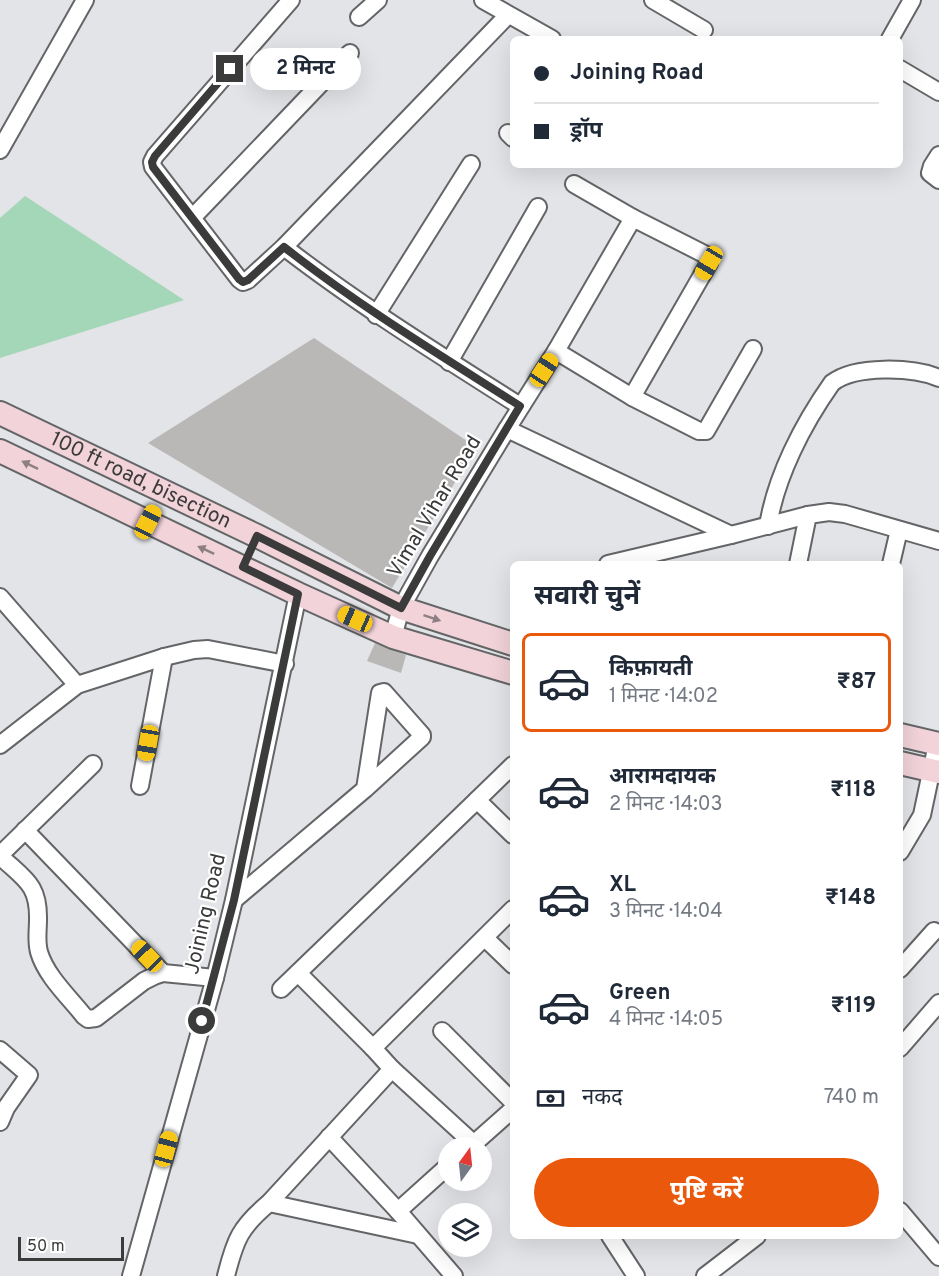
<!DOCTYPE html>
<html lang="hi">
<head>
<meta charset="utf-8">
<style>
	:root { --surface:#fff; --page:#f2f2f3; --text:#1f2937; --muted:#747a83; --line:#e0e1e3; --accent:#ea580c }
	body { margin:0; font-family:Overpass,"Noto Sans Devanagari",sans-serif; background:var(--page); color:var(--text); height:100vh; display:flex; flex-direction:column; font-size:22px; white-space:nowrap }
	* { box-sizing:border-box; margin:0 }
	p { font-size:20px; color:var(--muted) }
	.icon { flex:none; width:33px; height:33px; fill:none; stroke:currentColor; stroke-width:2; stroke-linecap:round; stroke-linejoin:round }
	.map { position:relative; flex:1; overflow:hidden }
	.side { position:absolute; left:510px; top:561px; width:393px; height:678px; display:flex; flex-direction:column; background:var(--surface); border-radius:9px; box-shadow:0 6px 24px #0002 }
	.side>* { flex:none }
	.hud { position:absolute; left:510px; top:36px; width:393px; height:132px; border-radius:9px; box-shadow:0 6px 24px #0002; display:grid; align-content:center; height:132px; padding:0 24px; background:var(--surface) }
	.needle { width:39px; rotate:15deg }
	.buttons { position:absolute; left:438px; top:1137px; display:grid; gap:12px }
	.buttons a { display:grid; place-items:center; width:54px; height:54px; border-radius:50%; background:var(--surface); box-shadow:0 6px 24px #0002; font-size:30px }
	.scale { position:absolute; left:18px; bottom:15px; width:106px; box-sizing:border-box; padding-left:6px; border:3px solid #3b3b3c; border-top:0; font-size:16px; line-height:21px; white-space:nowrap; color:#3b3b3c; -webkit-text-stroke:4px #fff; paint-order:stroke }
	.end { position:absolute; width:27px; height:27px; margin:-14px; border:8px solid #3b3b3c; background:#fff; box-shadow:0 0 0 3px #fff }
	.from { border-radius:50% }
	.bubble { position:absolute; height:42px; border-radius:21px; background:var(--surface); box-shadow:0 6px 24px #0002; font-size:20px; font-weight:700; line-height:42px; text-align:center }
	.car { position:absolute; width:18px; height:36px; margin:-18px -9px; border-radius:8px; box-shadow:0 0 4px 2px #0007; background:linear-gradient(#f5c518 24%,#345 0 40%,#f5c518 0 76%,#345 0 86%,#f5c518 0) }
	.hud b { display:flex; align-items:center; gap:21px; height:57px; font-size:22px }
	.hud b+b { border-top:2px solid var(--line) }
	.hud i { width:15px; height:15px; background:var(--text) }
	ul { padding:0; list-style:none }
	li { display:flex; align-items:center; gap:18px; height:99px; margin:0 12px 9px; padding:0 12px; border:3px solid transparent; border-radius:9px }
	li div { flex:1 }
	li b { display:block; font-size:22px }
	li em { font-style:normal; font-weight:700 }
	li.selected { border-color:var(--accent) }
	li>.icon { width:54px; height:54px; stroke-width:1.5 }
	h2 { padding:0 24px; font-size:27px; line-height:72px }
	.pay { display:flex; align-items:center; gap:15px; height:66px; padding:0 24px; font-size:22px }
	.pay p { margin-inline-start:auto }
	.primary-button { display:flex; gap:12px; margin-top:auto; padding:12px 24px }
	.primary-button a { flex:1; height:69px; border-radius:36px; background:var(--accent); color:#fff; font-size:24px; font-weight:700; line-height:69px; text-align:center }
	.map>svg:first-child { display:block }
	.green { fill:#a4d6b8 }
	.building { fill:#bab8b6 }
	.lines { fill:none; stroke-linecap:round; stroke-linejoin:round }
	.street-casing { stroke:#636567; stroke-width:20 }
	.secondary-casing { stroke:#636567; stroke-width:26 }
	.street { stroke:#fff; stroke-width:16 }
	.secondary { stroke:#f1d3d9; stroke-width:22 }
	.oneway { fill:#8d7f83 }
	.route { stroke:#3b3b3c; stroke-width:8 }
	.labels { text-anchor:middle; dominant-baseline:central; stroke-width:4.5; stroke-linejoin:round; paint-order:stroke }
	.street-label { font-size:21px; fill:#3b3b3c; stroke:#fff }
</style>
</head>
<body>
<div class="map">
<svg width="939" height="1276" viewBox="0 0 939 1276">
	<rect width="100%" height="100%" fill="#e2e4e7"/>
	<polygon class="green" points="25,196 184,300 0,358 0,218"/>
	<g class="building">
		<polygon points="314,338 476,447 392,588 148,443"/>
		<polygon points="375,643 406,655 401,673 367,661"/>
	</g>
	<g class="lines">
		<g class="street-casing">
			<g id="street">
				<polyline points="291,0 155,156 152,162 153,167 239,279 243,282 248,280 284,247 508,15"/>
				<polyline points="483,0 552,39"/>
				<polyline points="653,0 704,30"/>
				<polyline points="359,17 378,0"/>
				<polyline points="890,39 912,0"/>
				<polyline points="900,69 939,92"/>
				<polyline points="508,133 513,138"/>
				<polyline points="0,150 85,0"/>
				<polyline points="939,155 932,166 930,173 939,180"/>
				<polyline points="193,217 350,53"/>
				<polyline points="633,218 556,351 507,429 731,535"/>
				<path d="M284,247C359,305 440,355 520,406"/>
				<polyline points="376,315 471,164"/>
				<polyline points="556,351 632,397 709,263 709,259 706,255 633,218 574,184"/>
				<polyline points="449,362 538,207"/>
				<polyline points="632,397 699,431 706,431 753,349"/>
				<path d="M768,526C776,476 803,424 832,383C855,365 913,367 939,378"/>
				<polyline points="608,564 731,535 808,515"/>
				<polyline points="798,564 808,515 829,512 845,514 939,541"/>
				<polyline points="891,564 899,530"/>
				<polyline points="0,597 77,685"/>
				<polyline points="393,637 401,608 430,556 507,429"/>
				<polyline points="0,745 77,685 164,657 194,650 208,649 285,664"/>
				<polyline points="513,765 477,800 513,835"/>
				<polyline points="140,786 164,657"/>
				<polyline points="25,830 163,973"/>
				<polyline points="900,852 922,815 937,744"/>
				<polyline points="0,855 93,764"/>
				<path d="M0,856C24,879 39,884 38,920C38,931 36,941 39,952C46,976 69,997 84,1016L88,1019L96,1018L144,981L154,976L163,973L215,978"/>
				<polyline points="234,900 365,789 422,737 422,735 384,692 380,693 365,789"/>
				<polyline points="485,938 513,965"/>
				<polyline points="900,969 934,931"/>
				<polyline points="298,973 373,1048"/>
				<polyline points="281,989 477,800"/>
				<polyline points="442,1031 513,1102"/>
				<polyline points="900,1048 939,1003"/>
				<polyline points="0,1050 29,1075 6,1108 0,1122"/>
				<polyline points="392,1069 474,1144"/>
				<polyline points="329,1137 398,1211 454,1276"/>
				<polyline points="469,1148 513,1109"/>
				<polyline points="269,1203 418,1235"/>
				<polyline points="398,1211 448,1166"/>
				<polyline points="900,1211 939,1257"/>
				<polyline points="610,1236 636,1276"/>
				<polyline points="131,1276 215,978 234,900 298,594"/>
				<path d="M226,1276C235,1240 240,1227 269,1203L392,1069L373,1048L513,909"/>
				<polyline points="705,1276 757,1236"/>
			</g>
		</g>
		<g class="secondary-casing">
			<g id="secondary">
				<path id="s1" d="M0,413L257,536L401,608L513,644"/>
				<polyline points="0,451 298,594 393,637 513,673"/>
				<polyline points="900,735 939,744"/>
				<polyline points="900,763 939,772"/>
			</g>
		</g>
		<use href="#street" class="street"/>
		<use href="#secondary" class="secondary"/>
	</g>
	<defs><path id="oneway-solid" d="M-6-.8H1V-3.2L6.5 0L1 3.2V.8H-6Z" transform="scale(1.5)"/></defs>
	<g class="oneway">
		<use href="#oneway-solid" transform="translate(30 465) rotate(-154)"/>
		<use href="#oneway-solid" transform="translate(206 550) rotate(-155)"/>
		<use href="#oneway-solid" transform="translate(432 618) rotate(18)"/>
	</g>
	<g class="lines">
		<path class="route" d="M202,1021L234,900L298,594L243,567L257,536L401,608L430,556L520,406C440,355 359,306 284,247L248,280L243,282L239,279L153,167L152,162L155,156L230,69"/>
	</g>
	<g class="labels">
		<g class="street-label">
			<text stroke="none"><textPath href="#s1" startOffset="156">100 ft road, bisection</textPath></text>
			<text transform="translate(435 507) rotate(-59)">Vimal Vihar Road</text>
			<text transform="translate(206 914) rotate(-77)">Joining Road</text>
		</g>
	</g>
</svg>
<div class="buttons">
<a><svg class="needle" viewBox="-14 -14 28 28"><path d="M0-13l5 13h-10z" fill="#e53935"/><path d="M0 13l5-13h-10z" fill="#747a83"/></svg></a>
<a><svg class="icon" aria-label="layers" viewBox="0 0 24 24"><path d="M12 4l9 5-9 5-9-5zM3 14l9 5 9-5"/></svg></a>
</div>
<div class="scale">50 m</div>
<i class="end from" style="left:202px;top:1021px"></i>
<i class="end" style="left:230px;top:69px"></i>
<div class="bubble" style="left:250px;top:48px;width:111px">2 मिनट</div>
<i class="car" style="left:709px;top:263px;rotate:210deg"></i>
<i class="car" style="left:544px;top:370px;rotate:33deg"></i>
<i class="car" style="left:148px;top:522px;rotate:27deg"></i>
<i class="car" style="left:355px;top:619px;rotate:294deg"></i>
<i class="car" style="left:148px;top:743px;rotate:190deg"></i>
<i class="car" style="left:147px;top:956px;rotate:316deg"></i>
<i class="car" style="left:166px;top:1149px;rotate:15deg"></i>
<div class="hud">
<b><i class="from"></i>Joining Road</b>
<b><i></i>ड्रॉप</b>
</div>
<section class="side">
<h2>सवारी चुनें</h2>
<ul>
<li class="selected"><svg class="icon" aria-label="car" viewBox="0 0 24 24"><path d="M5 17H2v-5l4-1 3-4h7l3 4 3 1v5h-3M9 17h6M6 11h13"/><circle cx="7" cy="17" r="2"/><circle cx="17" cy="17" r="2"/></svg><div><b>किफ़ायती</b><p>1 मिनट · 14:02</p></div><em>₹87</em></li>
<li><svg class="icon" aria-label="car" viewBox="0 0 24 24"><path d="M5 17H2v-5l4-1 3-4h7l3 4 3 1v5h-3M9 17h6M6 11h13"/><circle cx="7" cy="17" r="2"/><circle cx="17" cy="17" r="2"/></svg><div><b>आरामदायक</b><p>2 मिनट · 14:03</p></div><em>₹118</em></li>
<li><svg class="icon" aria-label="car" viewBox="0 0 24 24"><path d="M5 17H2v-5l4-1 3-4h7l3 4 3 1v5h-3M9 17h6M6 11h13"/><circle cx="7" cy="17" r="2"/><circle cx="17" cy="17" r="2"/></svg><div><b>XL</b><p>3 मिनट · 14:04</p></div><em>₹148</em></li>
<li><svg class="icon" aria-label="car" viewBox="0 0 24 24"><path d="M5 17H2v-5l4-1 3-4h7l3 4 3 1v5h-3M9 17h6M6 11h13"/><circle cx="7" cy="17" r="2"/><circle cx="17" cy="17" r="2"/></svg><div><b>Green</b><p>4 मिनट · 14:05</p></div><em>₹119</em></li>
</ul>
<div class="pay"><svg class="icon" aria-label="cash" viewBox="0 0 24 24"><path d="M3 7h18v10H3z"/><circle cx="12" cy="12" r="2"/></svg>नकद<p>740 m</p></div>
<div class="primary-button"><a>पुष्टि करें</a></div>
</section>
</div>
</body>
</html>
